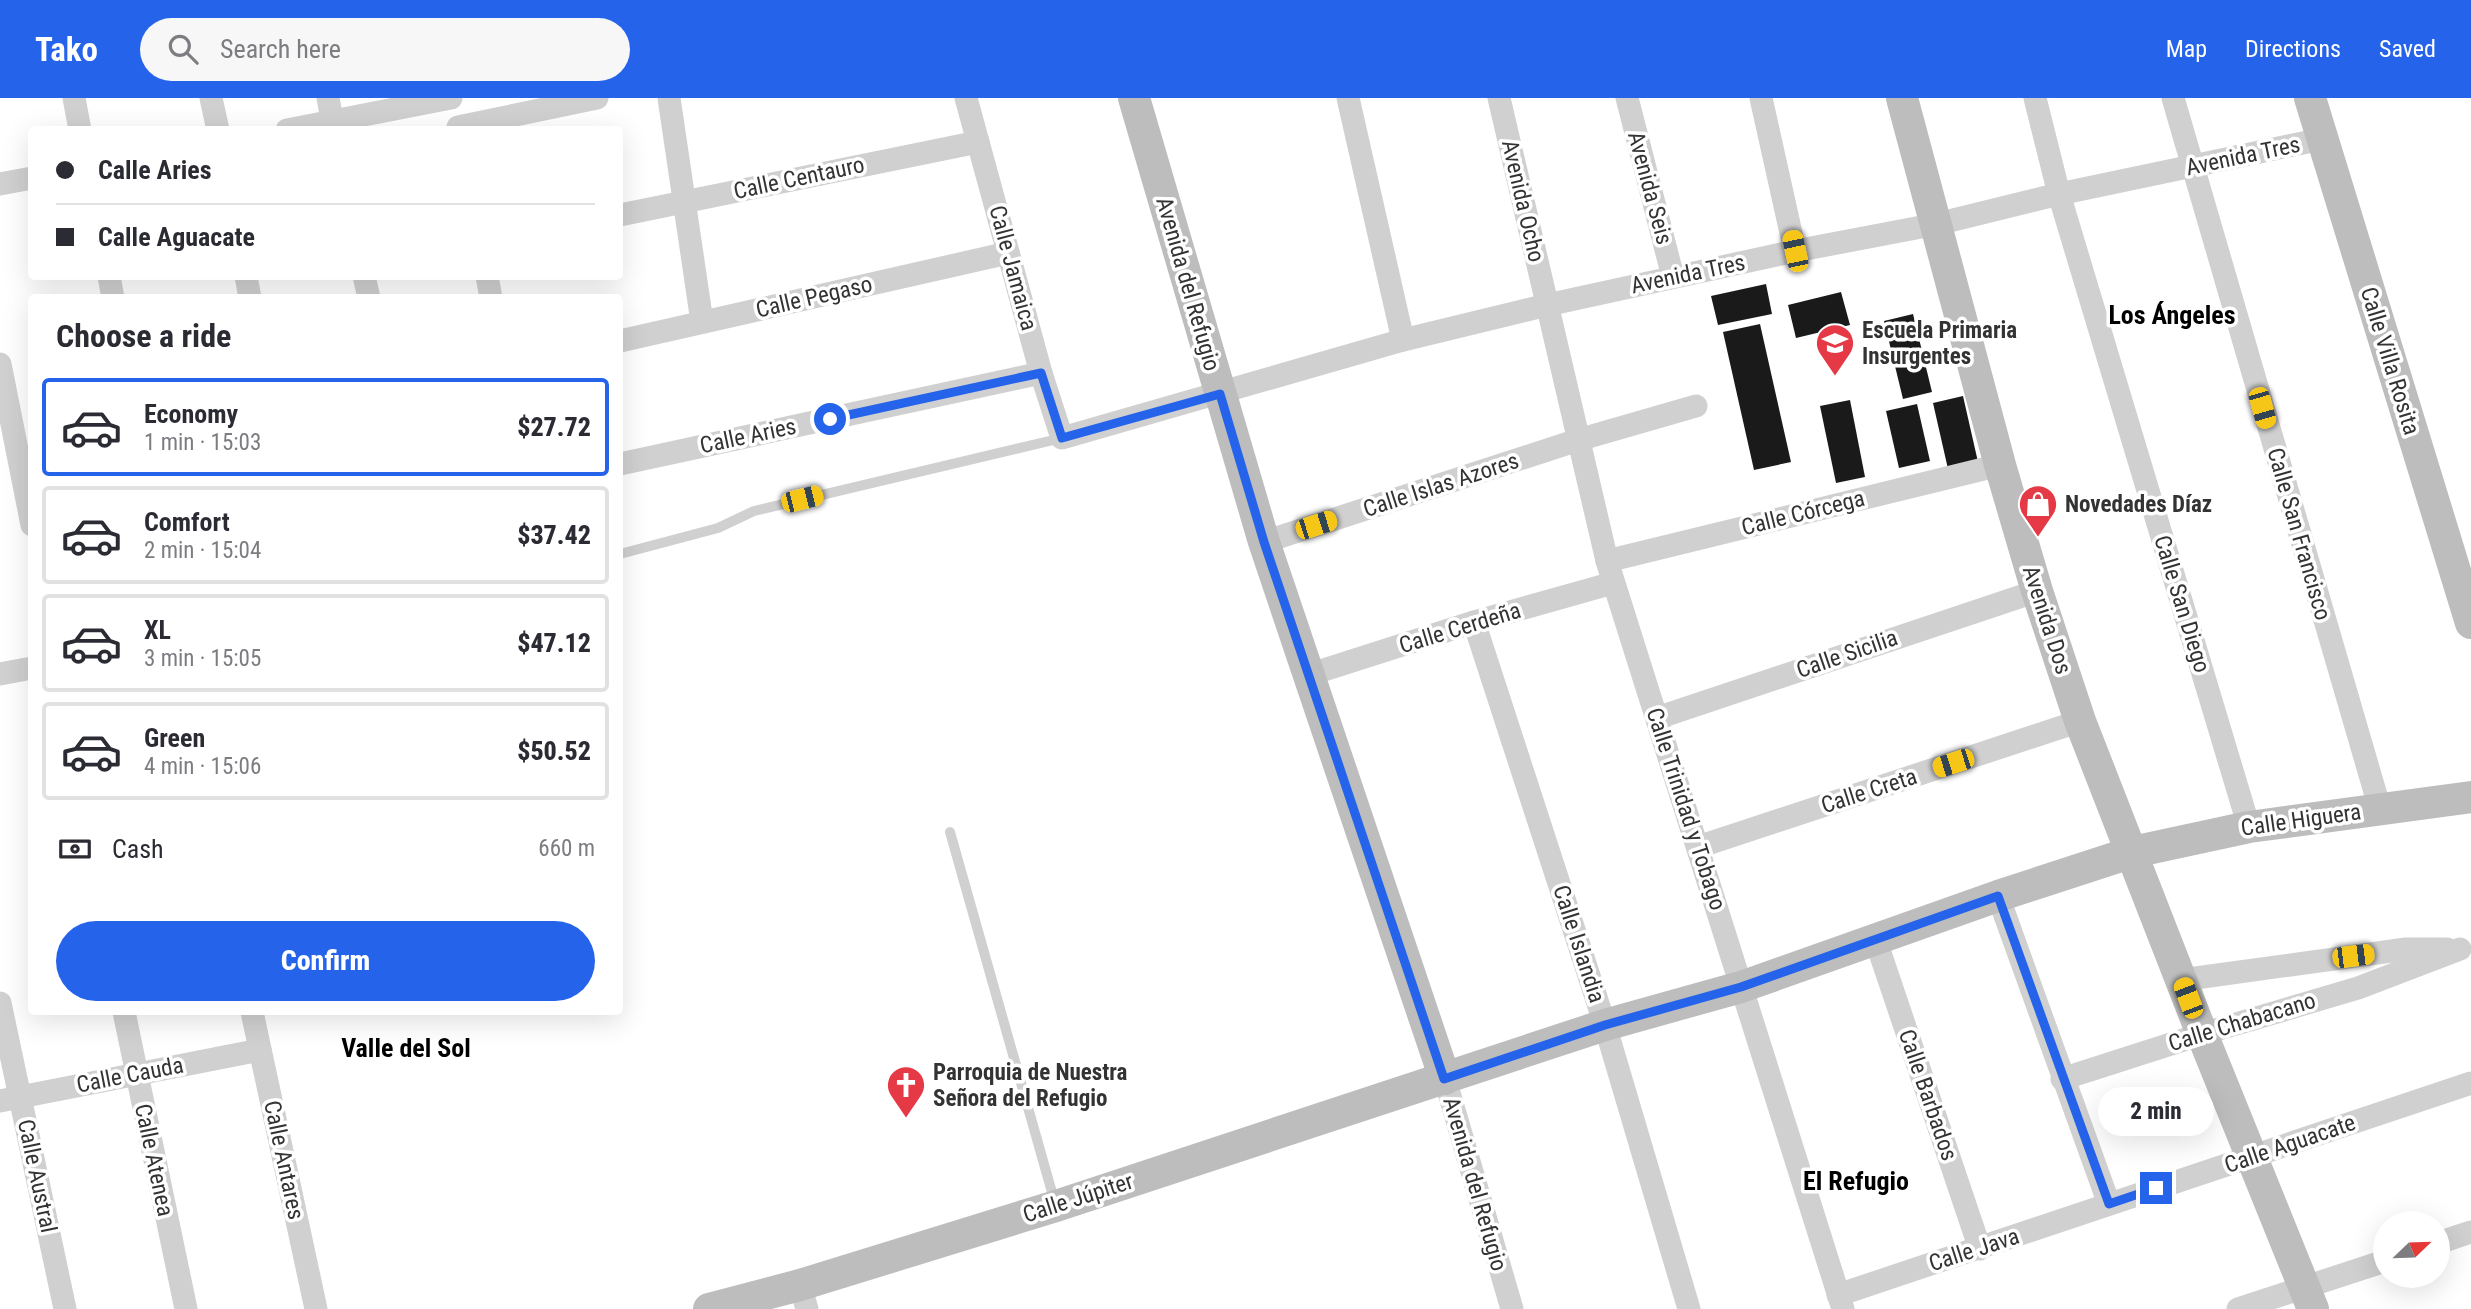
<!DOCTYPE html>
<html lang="en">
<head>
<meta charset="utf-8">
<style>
	:root { --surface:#fff; --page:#f7f7f7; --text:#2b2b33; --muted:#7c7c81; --line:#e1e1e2; --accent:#2563eb }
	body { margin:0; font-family:"Roboto Condensed",sans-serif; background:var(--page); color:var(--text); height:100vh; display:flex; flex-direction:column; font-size:26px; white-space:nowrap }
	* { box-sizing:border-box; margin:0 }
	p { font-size:23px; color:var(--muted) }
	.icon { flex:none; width:38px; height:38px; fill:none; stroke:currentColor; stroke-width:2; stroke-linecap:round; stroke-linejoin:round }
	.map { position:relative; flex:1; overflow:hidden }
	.details { position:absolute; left:28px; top:196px; width:595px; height:721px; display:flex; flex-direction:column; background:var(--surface); border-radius:7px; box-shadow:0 7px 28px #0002 }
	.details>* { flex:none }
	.guide { position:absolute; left:28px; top:28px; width:595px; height:154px; border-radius:7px; box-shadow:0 7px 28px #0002; display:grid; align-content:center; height:154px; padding:0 28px; background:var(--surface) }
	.needle { width:46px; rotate:67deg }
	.fabs { position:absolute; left:2373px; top:1113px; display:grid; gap:14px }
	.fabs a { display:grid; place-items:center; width:77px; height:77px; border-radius:50%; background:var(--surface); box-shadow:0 7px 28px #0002; font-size:35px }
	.end { position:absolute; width:32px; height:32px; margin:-16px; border:9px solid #2563eb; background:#fff; box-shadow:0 0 0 4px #fff }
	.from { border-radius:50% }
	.bubble { position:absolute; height:49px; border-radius:24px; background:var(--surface); box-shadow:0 7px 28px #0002; font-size:23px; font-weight:800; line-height:49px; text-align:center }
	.car { position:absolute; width:21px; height:42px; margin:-21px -10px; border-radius:9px; box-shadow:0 0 5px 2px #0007; background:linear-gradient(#f5c518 24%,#345 0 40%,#f5c518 0 76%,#345 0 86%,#f5c518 0) }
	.guide b { display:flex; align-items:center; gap:24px; height:66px; font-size:26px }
	.guide b+b { border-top:2px solid var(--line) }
	.guide i { width:18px; height:18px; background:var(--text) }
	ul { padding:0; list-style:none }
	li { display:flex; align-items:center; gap:21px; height:98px; margin:0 14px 10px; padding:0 14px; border:4px solid var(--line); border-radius:7px }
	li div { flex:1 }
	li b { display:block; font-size:26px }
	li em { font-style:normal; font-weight:800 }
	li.on { border-color:var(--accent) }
	li>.icon { width:63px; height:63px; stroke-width:1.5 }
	h2 { padding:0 28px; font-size:32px; line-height:84px }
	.pay { display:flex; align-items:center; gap:18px; height:77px; padding:0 28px; font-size:26px }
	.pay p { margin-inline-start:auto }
	.action { display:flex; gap:14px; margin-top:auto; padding:14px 28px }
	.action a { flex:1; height:80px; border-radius:42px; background:var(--accent); color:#fff; font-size:28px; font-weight:800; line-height:80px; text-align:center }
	header { display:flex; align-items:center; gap:42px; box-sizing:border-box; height:98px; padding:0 35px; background:var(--accent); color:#fff }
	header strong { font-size:33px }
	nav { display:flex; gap:38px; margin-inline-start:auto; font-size:24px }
	.search { width:490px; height:63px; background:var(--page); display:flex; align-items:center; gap:18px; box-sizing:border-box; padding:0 24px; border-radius:38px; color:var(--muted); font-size:26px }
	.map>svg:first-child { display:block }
	.building { fill:#1a1a1a }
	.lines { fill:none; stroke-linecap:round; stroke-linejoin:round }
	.lane { stroke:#d0d0d0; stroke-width:10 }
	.street { stroke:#d0d0d0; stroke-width:23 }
	.secondary { stroke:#bdbdbd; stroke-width:32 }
	.route { stroke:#2563eb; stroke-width:9 }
	.labels { text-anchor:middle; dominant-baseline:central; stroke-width:7; stroke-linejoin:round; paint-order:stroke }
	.street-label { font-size:23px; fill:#333; stroke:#fff }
	.poi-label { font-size:23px; font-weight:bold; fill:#333; stroke:#fff; text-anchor:start }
	.quarter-label { font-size:26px; font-weight:bold; fill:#000; stroke:#fff }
</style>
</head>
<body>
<header>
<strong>Tako</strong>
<div class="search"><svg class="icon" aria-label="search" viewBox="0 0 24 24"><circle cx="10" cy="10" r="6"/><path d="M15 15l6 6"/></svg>Search here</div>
<nav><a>Map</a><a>Directions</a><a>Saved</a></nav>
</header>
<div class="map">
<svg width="2471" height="1211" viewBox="0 0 2471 1211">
	<rect width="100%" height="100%" fill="#fff"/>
	<g class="building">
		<polygon points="1766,186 1772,216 1718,227 1711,198"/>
		<polygon points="1841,194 1850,227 1796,240 1788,207"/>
		<polygon points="1913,216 1932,294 1903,301 1884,223"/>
		<polygon points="1760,226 1791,364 1754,372 1723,234"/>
		<polygon points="1963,298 1978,364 1948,371 1933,305"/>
		<polygon points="1850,302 1865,379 1836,385 1820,308"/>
		<polygon points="1917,306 1930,363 1899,370 1886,313"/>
	</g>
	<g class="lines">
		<g class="lane">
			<polyline points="620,456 718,430 754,413 1062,340"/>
			<polyline points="950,734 1055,1105"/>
		</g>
		<g class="street">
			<polyline points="74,0 80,32"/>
			<polyline points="211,0 218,32"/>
			<polyline points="328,0 334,32"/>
			<polyline points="669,0 702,224"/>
			<polyline points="966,0 1041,275 1062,340 1403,242 1547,207 1795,153 1937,126 2059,96 2322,41"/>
			<polyline points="1348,0 1403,242"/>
			<polyline points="1499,0 1607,463 1843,1211"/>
			<polyline points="1627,0 1673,179"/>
			<polyline points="1761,0 1795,153"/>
			<polyline points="2035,0 2059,96 2249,729"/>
			<polyline points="2173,0 2380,711"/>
			<polyline points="458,29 597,0"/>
			<polyline points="287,32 451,0"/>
			<polyline points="0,86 32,80"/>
			<polyline points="620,117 978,44"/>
			<polyline points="109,178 113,200"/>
			<polyline points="246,178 250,200"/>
			<polyline points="364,178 369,200"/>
			<polyline points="487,178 491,200"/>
			<polyline points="620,243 1008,155"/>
			<polyline points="0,266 32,427"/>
			<polyline points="620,366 1041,275"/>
			<polyline points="1264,444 1578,342 1696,308"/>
			<polyline points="1607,463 2000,367"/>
			<polyline points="1474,524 1605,927 1689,1211"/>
			<polyline points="0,576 32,570"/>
			<polyline points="1308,577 1474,524 1613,485"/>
			<polyline points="1657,620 2037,493"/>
			<polyline points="1698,749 2080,623"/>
			<polyline points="1998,798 2109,1106"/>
			<polyline points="1876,843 1980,1151"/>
			<polyline points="2181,882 2406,851 2447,851"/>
			<polyline points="0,905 65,1211"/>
			<polyline points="124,914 186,1211"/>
			<polyline points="252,914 316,1211"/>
			<polyline points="1445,981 1512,1211"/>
			<polyline points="2062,981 2202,936 2358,890 2460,851"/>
			<polyline points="0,1003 260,952"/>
			<polyline points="2438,1145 2471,1134"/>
			<polyline points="800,1187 807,1211"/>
			<polyline points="1838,1197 2471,985"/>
			<polyline points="2238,1211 2385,1163"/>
		</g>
		<g class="secondary">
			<polyline points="1134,0 1264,444 1445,981"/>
			<polyline points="1902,0 2000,367 2037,493 2080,623 2202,936 2313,1211"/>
			<polyline points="2310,0 2471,525"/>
			<polyline points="709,1211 800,1187 1056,1108 1605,927 1741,889 1998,798 2133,754 2249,729 2471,699"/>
		</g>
	</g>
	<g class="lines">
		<polyline class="route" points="830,321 1041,275 1062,340 1220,296 1264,444 1444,981 1605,927 1741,889 1998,798 2109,1106 2156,1090"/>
	</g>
	<defs>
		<g id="school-pin" transform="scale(2.0125)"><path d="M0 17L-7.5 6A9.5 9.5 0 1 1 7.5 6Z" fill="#e63946" stroke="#fff"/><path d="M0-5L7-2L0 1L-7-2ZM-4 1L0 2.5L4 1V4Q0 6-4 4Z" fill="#fff"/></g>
		<g id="shop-pin" transform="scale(2.0125)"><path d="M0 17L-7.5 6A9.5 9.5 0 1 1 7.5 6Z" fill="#e63946" stroke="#fff"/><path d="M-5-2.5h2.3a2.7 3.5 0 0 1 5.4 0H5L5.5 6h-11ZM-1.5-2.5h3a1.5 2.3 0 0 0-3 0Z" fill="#fff"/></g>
		<g id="church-pin" transform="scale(2.0125)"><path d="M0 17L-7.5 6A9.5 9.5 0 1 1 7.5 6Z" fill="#e63946" stroke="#fff"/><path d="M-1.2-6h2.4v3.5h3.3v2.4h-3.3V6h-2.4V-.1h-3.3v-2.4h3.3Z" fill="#fff"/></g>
	</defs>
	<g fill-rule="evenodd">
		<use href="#school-pin" x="1835" y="245"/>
		<use href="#shop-pin" x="2038" y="406"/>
		<use href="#church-pin" x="906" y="987"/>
	</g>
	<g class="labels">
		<g class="street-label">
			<text transform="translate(2243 58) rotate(-12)">Avenida Tres</text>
			<text transform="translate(799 80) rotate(-12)">Calle Centauro</text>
			<text transform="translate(1650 90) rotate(75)">Avenida Seis</text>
			<text transform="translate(1523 103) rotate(77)">Avenida Ocho</text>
			<text transform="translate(1013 170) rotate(75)">Calle Jamaica</text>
			<text transform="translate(1688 176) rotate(-12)">Avenida Tres</text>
			<text transform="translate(1188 186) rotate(74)">Avenida del Refugio</text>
			<text transform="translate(814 199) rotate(-13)">Calle Pegaso</text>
			<text transform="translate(2390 263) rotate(73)">Calle Villa Rosita</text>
			<text transform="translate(748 338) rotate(-12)">Calle Aries</text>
			<text transform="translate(1441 387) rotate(-18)">Calle Islas Azores</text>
			<text transform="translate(1803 415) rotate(-14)">Calle Córcega</text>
			<text transform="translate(2299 436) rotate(74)">Calle San Francisco</text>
			<text transform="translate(2182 506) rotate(73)">Calle San Diego</text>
			<text transform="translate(2047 522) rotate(72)">Avenida Dos</text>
			<text transform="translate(1460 530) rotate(-17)">Calle Cerdeña</text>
			<text transform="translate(1847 556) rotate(-19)">Calle Sicilia</text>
			<text transform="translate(1869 693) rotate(-18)">Calle Creta</text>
			<text transform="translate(1686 711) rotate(72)">Calle Trinidad y Tobago</text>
			<text transform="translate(2301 722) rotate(-8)">Calle Higuera</text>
			<text transform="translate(1579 846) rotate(72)">Calle Islandia</text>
			<text transform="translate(2242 924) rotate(-17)">Calle Chabacano</text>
			<text transform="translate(130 977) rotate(-11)">Calle Cauda</text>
			<text transform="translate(1928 997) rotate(71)">Calle Barbados</text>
			<text transform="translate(2290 1046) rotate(-19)">Calle Aguacate</text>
			<text transform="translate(154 1062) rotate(78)">Calle Atenea</text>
			<text transform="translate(284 1062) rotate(78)">Calle Antares</text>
			<text transform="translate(37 1078) rotate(78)">Calle Austral</text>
			<text transform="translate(1475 1086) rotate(74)">Avenida del Refugio</text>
			<text transform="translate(1078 1100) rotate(-18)">Calle Júpiter</text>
			<text transform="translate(1974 1152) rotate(-18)">Calle Java</text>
		</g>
		<g class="poi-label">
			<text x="1862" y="232">Escuela Primaria<tspan x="1862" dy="26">Insurgentes</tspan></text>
			<text x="2065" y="406">Novedades Díaz</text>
			<text x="933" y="974">Parroquia de Nuestra<tspan x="933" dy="26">Señora del Refugio</tspan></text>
		</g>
		<g class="quarter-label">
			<text x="2172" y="217">Los Ángeles</text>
			<text x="406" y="950">Valle del Sol</text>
			<text x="1856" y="1083">El Refugio</text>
		</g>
	</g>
</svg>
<div class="fabs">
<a><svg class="needle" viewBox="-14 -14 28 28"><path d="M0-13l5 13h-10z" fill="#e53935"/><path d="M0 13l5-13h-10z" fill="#7c7c81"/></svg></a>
</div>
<i class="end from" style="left:830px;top:321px"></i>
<i class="end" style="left:2156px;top:1090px"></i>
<div class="bubble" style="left:2098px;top:989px;width:116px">2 min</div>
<i class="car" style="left:1795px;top:153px;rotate:348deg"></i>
<i class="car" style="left:2262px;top:310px;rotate:164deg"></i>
<i class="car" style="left:802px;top:401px;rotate:76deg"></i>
<i class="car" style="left:1316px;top:427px;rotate:72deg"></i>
<i class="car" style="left:1953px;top:665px;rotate:252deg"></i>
<i class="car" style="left:2353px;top:858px;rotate:83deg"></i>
<i class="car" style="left:2188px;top:900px;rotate:339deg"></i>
<div class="guide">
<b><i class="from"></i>Calle Aries</b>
<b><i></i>Calle Aguacate</b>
</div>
<section class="details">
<h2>Choose a ride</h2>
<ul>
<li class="on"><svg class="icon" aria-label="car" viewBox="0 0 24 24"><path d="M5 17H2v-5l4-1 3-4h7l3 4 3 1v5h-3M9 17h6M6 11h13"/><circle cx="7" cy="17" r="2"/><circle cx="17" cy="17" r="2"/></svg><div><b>Economy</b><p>1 min · 15:03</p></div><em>$27.72</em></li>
<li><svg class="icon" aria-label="car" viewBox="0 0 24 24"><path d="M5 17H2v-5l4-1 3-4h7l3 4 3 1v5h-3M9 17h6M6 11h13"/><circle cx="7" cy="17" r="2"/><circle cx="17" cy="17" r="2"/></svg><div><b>Comfort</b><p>2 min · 15:04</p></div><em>$37.42</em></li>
<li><svg class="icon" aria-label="car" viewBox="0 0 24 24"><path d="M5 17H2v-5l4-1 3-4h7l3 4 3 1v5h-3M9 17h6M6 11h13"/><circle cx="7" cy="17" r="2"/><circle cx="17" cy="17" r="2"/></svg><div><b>XL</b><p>3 min · 15:05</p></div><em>$47.12</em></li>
<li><svg class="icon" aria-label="car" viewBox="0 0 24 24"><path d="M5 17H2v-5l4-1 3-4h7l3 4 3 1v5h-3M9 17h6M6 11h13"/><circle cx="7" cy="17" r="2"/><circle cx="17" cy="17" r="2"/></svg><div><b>Green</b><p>4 min · 15:06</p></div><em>$50.52</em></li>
</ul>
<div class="pay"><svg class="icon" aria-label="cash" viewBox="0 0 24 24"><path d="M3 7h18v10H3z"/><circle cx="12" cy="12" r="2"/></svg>Cash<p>660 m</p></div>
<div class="action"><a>Confirm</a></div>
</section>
</div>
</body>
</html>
